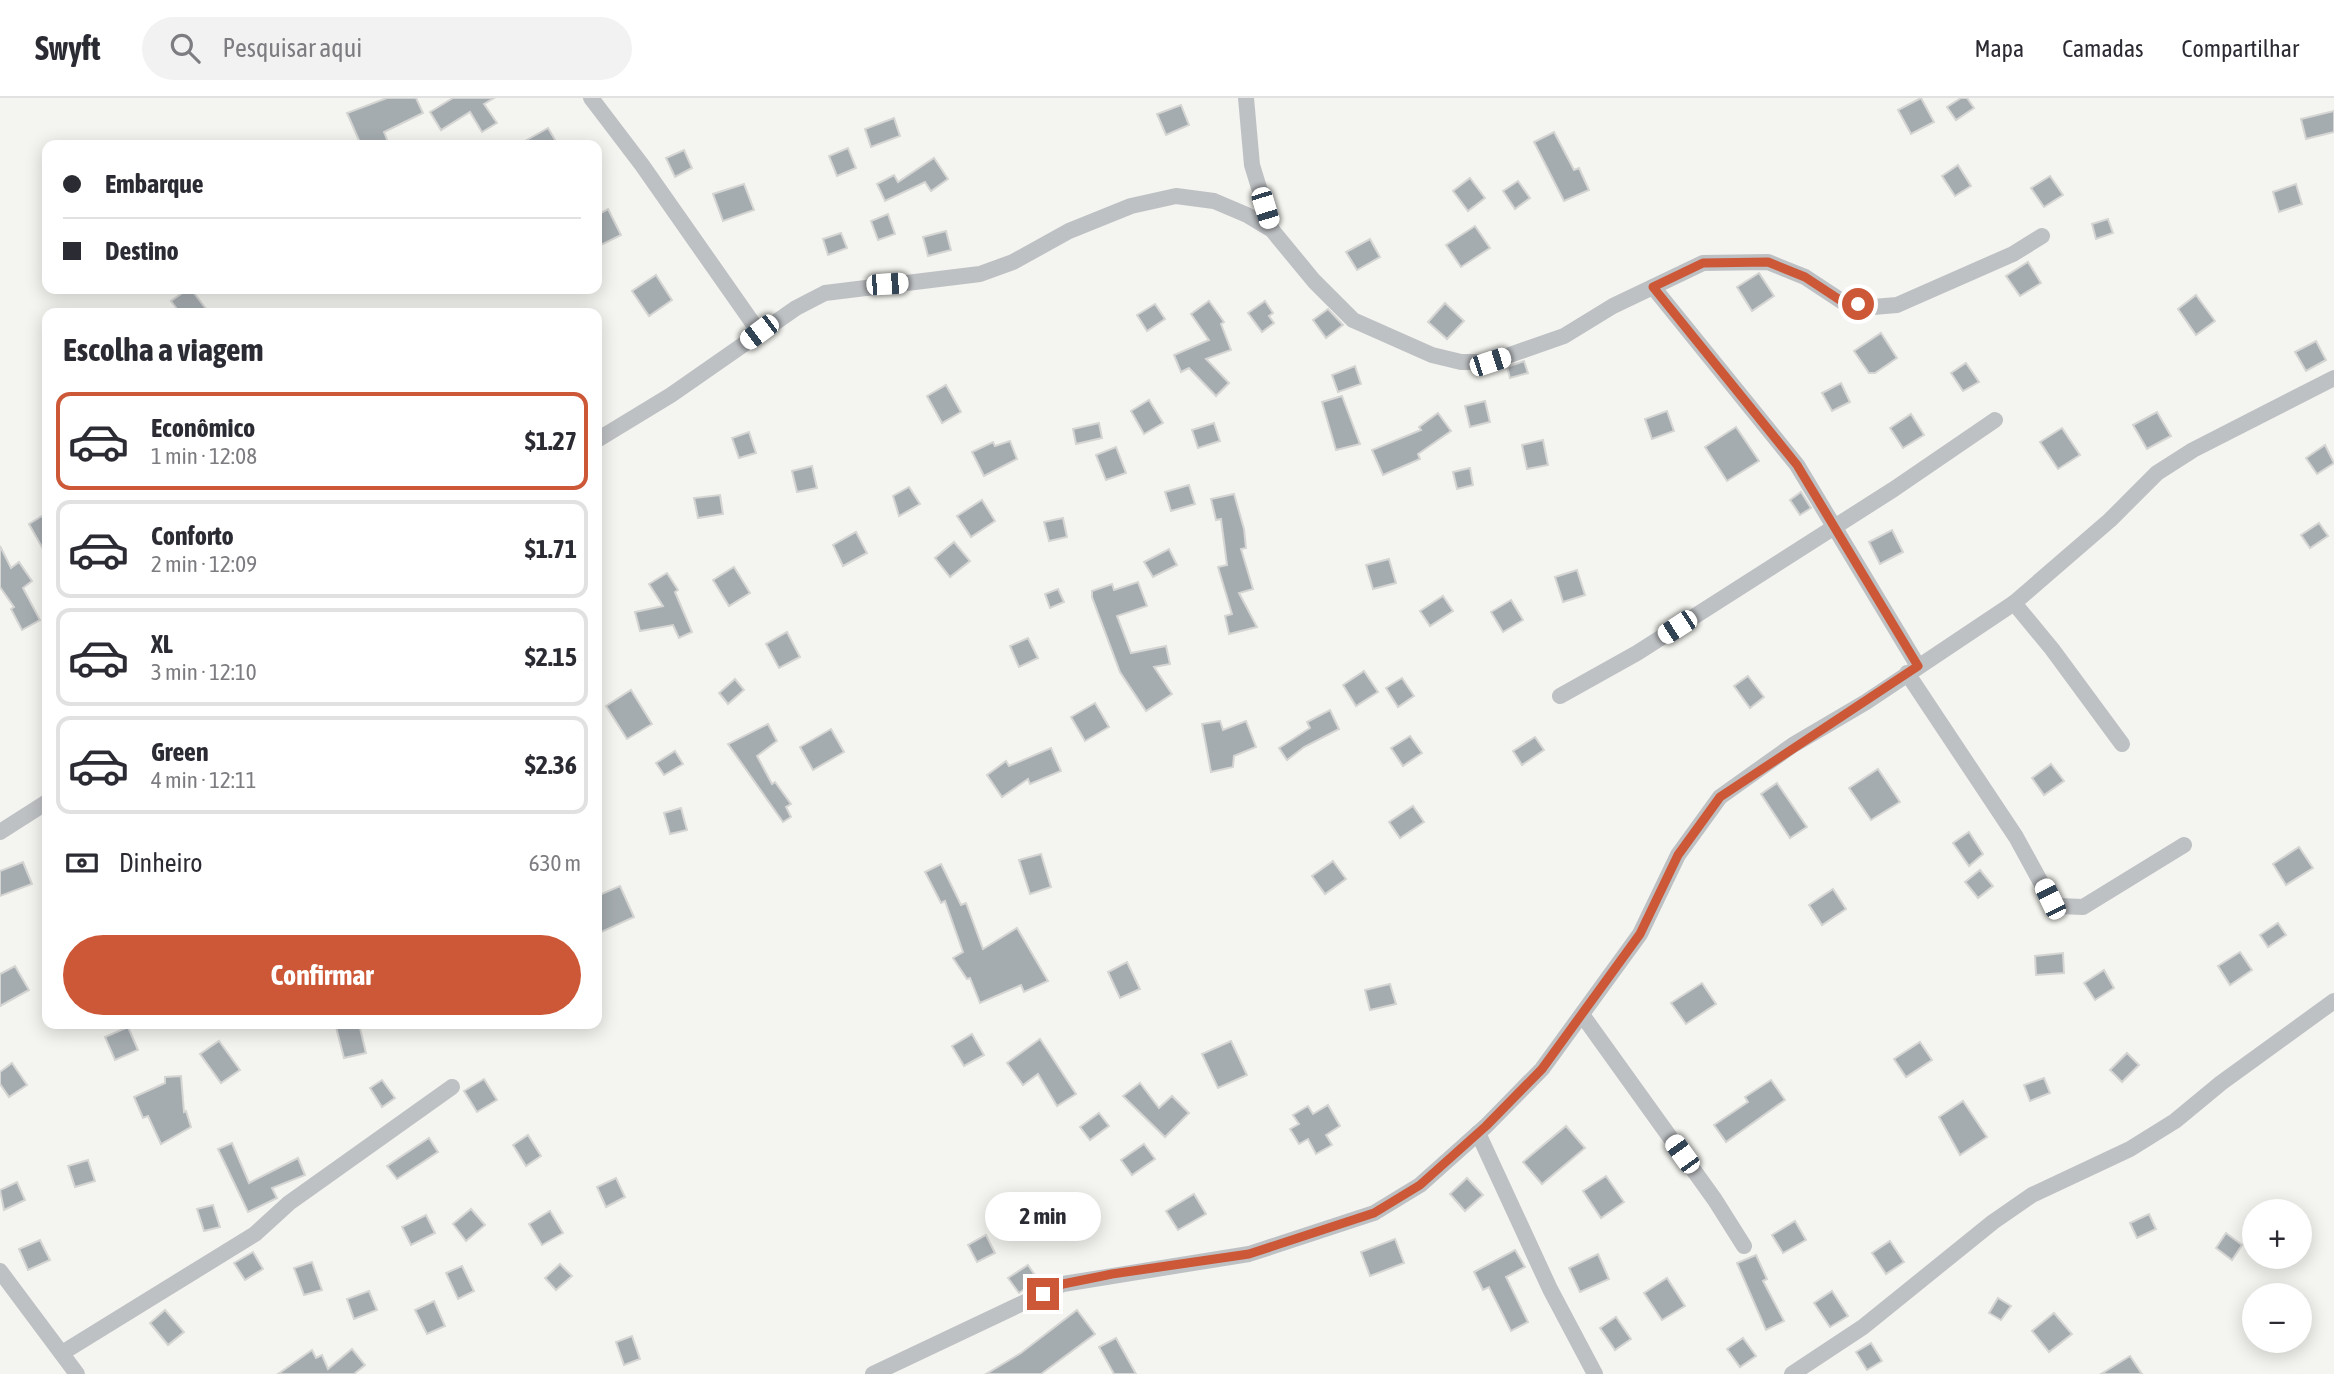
<!DOCTYPE html>
<html lang="pt">
<head>
<meta charset="utf-8">
<style>
	:root { --surface:#fff; --page:#f2f2f3; --text:#2b2b33; --muted:#7c7c81; --line:#e1e1e2; --accent:#cc5838 }
	body { margin:0; font-family:"Asap Condensed",sans-serif; background:var(--page); color:var(--text); height:100vh; display:flex; flex-direction:column; font-size:26px; white-space:nowrap }
	* { box-sizing:border-box; margin:0 }
	p { font-size:23px; color:var(--muted) }
	.icon { flex:none; width:38px; height:38px; fill:none; stroke:currentColor; stroke-width:2; stroke-linecap:round; stroke-linejoin:round }
	.map { position:relative; flex:1; overflow:hidden }
	.side { position:absolute; left:42px; top:210px; width:560px; height:721px; display:flex; flex-direction:column; background:var(--surface); border-radius:14px; box-shadow:0 4px 18px #0003 }
	.side>* { flex:none }
	.banner { position:absolute; left:42px; top:42px; width:560px; height:154px; border-radius:14px; box-shadow:0 4px 18px #0003; display:grid; align-content:center; height:154px; padding:0 21px; background:var(--surface) }
	.buttons { position:absolute; left:2242px; top:1101px; display:grid; gap:14px }
	.buttons a { display:grid; place-items:center; width:70px; height:70px; border-radius:50%; background:var(--surface); box-shadow:0 4px 18px #0003; font-size:35px }
	.end { position:absolute; width:32px; height:32px; margin:-16px; border:9px solid #cc5838; background:#fff; box-shadow:0 0 0 4px #fff }
	.from { border-radius:50% }
	.bubble { position:absolute; height:49px; border-radius:24px; background:var(--surface); box-shadow:0 4px 18px #0003; font-size:23px; font-weight:700; line-height:49px; text-align:center }
	.car { position:absolute; width:21px; height:42px; margin:-21px -10px; border-radius:9px; box-shadow:0 0 5px 2px #0007; background:linear-gradient(#fff 24%,#345 0 40%,#fff 0 76%,#345 0 86%,#fff 0) }
	.banner b { display:flex; align-items:center; gap:24px; height:66px; font-size:26px }
	.banner b+b { border-top:2px solid var(--line) }
	.banner i { width:18px; height:18px; background:var(--text) }
	ul { padding:0; list-style:none }
	li { display:flex; align-items:center; gap:21px; height:98px; margin:0 14px 10px; padding:0 7px; border:4px solid var(--line); border-radius:14px }
	li div { flex:1 }
	li b { display:block; font-size:26px }
	li em { font-style:normal; font-weight:700 }
	li.current { border-color:var(--accent) }
	li>.icon { width:63px; height:63px; stroke-width:1.5 }
	h2 { padding:0 21px; font-size:32px; line-height:84px }
	.pay { display:flex; align-items:center; gap:18px; height:77px; padding:0 21px; font-size:26px }
	.pay p { margin-inline-start:auto }
	.cta { display:flex; gap:14px; margin-top:auto; padding:14px 21px }
	.cta a { flex:1; height:80px; border-radius:42px; background:var(--accent); color:#fff; font-size:28px; font-weight:700; line-height:80px; text-align:center }
	header { display:flex; align-items:center; gap:42px; box-sizing:border-box; height:98px; padding:0 35px; background:var(--surface); border-bottom:2px solid var(--line) }
	header strong { font-size:33px }
	nav { display:flex; gap:38px; margin-inline-start:auto; font-size:24px }
	.search { width:490px; height:63px; background:var(--page); display:flex; align-items:center; gap:18px; box-sizing:border-box; padding:0 24px; border-radius:38px; color:var(--muted); font-size:26px }
	.map>svg:first-child { display:block }
	.building { fill:#a5acb0; stroke:#d5d5d3; stroke-width:2 }
	.lines { fill:none; stroke-linecap:round; stroke-linejoin:round }
	.street { stroke:#bec1c4; stroke-width:16 }
	.route { stroke:#cc5838; stroke-width:9 }
</style>
</head>
<body>
<header>
<strong>Swyft</strong>
<div class="search"><svg class="icon" aria-label="search" viewBox="0 0 24 24"><circle cx="10" cy="10" r="6"/><path d="M15 15l6 6"/></svg>Pesquisar aqui</div>
<nav><a>Mapa</a><a>Camadas</a><a>Compartilhar</a></nav>
</header>
<div class="map">
<svg width="2334" height="1276" viewBox="0 0 2334 1276">
	<rect width="100%" height="100%" fill="#f4f4f0"/>
	<g class="building">
		<polygon points="387,0 416,0 423,15 384,34 389,47 361,47 347,15"/>
		<polygon points="453,0 494,0 484,6 497,25 482,34 470,14 441,32 430,14"/>
		<polygon points="1921,0 1934,24 1911,36 1898,12"/>
		<polygon points="1961,0 1967,0 1974,10 1956,22 1947,9"/>
		<polygon points="1181,7 1189,27 1166,37 1157,16"/>
		<polygon points="2334,13 2334,34 2306,41 2301,21"/>
		<polygon points="894,20 900,38 871,49 865,31"/>
		<polygon points="548,30 558,47 518,47"/>
		<polygon points="1554,34 1574,72 1579,70 1589,92 1564,103 1534,44"/>
		<polygon points="848,50 856,70 837,78 829,58"/>
		<polygon points="684,52 692,70 675,79 666,60"/>
		<polygon points="934,60 948,81 931,93 925,84 885,103 877,86 894,77 898,84"/>
		<polygon points="1958,67 1971,88 1955,98 1942,78"/>
		<polygon points="2050,78 2063,97 2044,109 2031,90"/>
		<polygon points="1470,80 1485,100 1468,113 1453,93"/>
		<polygon points="1518,83 1530,100 1515,111 1503,93"/>
		<polygon points="744,86 754,112 723,123 713,96"/>
		<polygon points="2296,86 2302,106 2279,114 2273,94"/>
		<polygon points="608,111 621,137 597,149 597,117"/>
		<polygon points="888,116 895,136 878,142 871,123"/>
		<polygon points="2108,121 2113,135 2096,141 2092,126"/>
		<polygon points="1475,128 1490,150 1461,169 1446,147"/>
		<polygon points="946,133 951,152 928,158 923,139"/>
		<polygon points="841,135 847,150 828,157 823,141"/>
		<polygon points="1370,141 1380,159 1357,172 1346,154"/>
		<polygon points="2028,164 2041,185 2020,198 2006,178"/>
		<polygon points="1759,175 1774,198 1752,213 1737,189"/>
		<polygon points="656,177 672,202 649,218 632,193"/>
		<polygon points="188,191 191,191 209,215 180,215 171,203"/>
		<polygon points="2196,197 2215,223 2196,237 2178,211"/>
		<polygon points="1209,203 1224,224 1221,226 1231,252 1206,261 1229,285 1216,298 1189,270 1181,274 1174,257 1209,242 1191,216"/>
		<polygon points="1265,203 1273,215 1269,218 1274,225 1262,234 1248,215"/>
		<polygon points="1445,205 1464,223 1447,241 1428,224"/>
		<polygon points="1155,206 1165,221 1147,233 1137,217"/>
		<polygon points="1328,211 1343,227 1326,240 1313,222"/>
		<polygon points="1881,235 1897,260 1875,275 1869,275 1854,253"/>
		<polygon points="2316,243 2326,262 2306,273 2295,254"/>
		<polygon points="1524,263 1528,275 1510,280 1507,269"/>
		<polygon points="1966,265 1979,284 1963,293 1951,275"/>
		<polygon points="1355,268 1361,286 1338,294 1332,277"/>
		<polygon points="1841,285 1850,304 1832,313 1822,295"/>
		<polygon points="946,287 961,314 942,325 927,298"/>
		<polygon points="1342,298 1360,346 1336,352 1322,304"/>
		<polygon points="1149,302 1163,325 1144,336 1131,313"/>
		<polygon points="1485,303 1490,324 1470,329 1465,308"/>
		<polygon points="1667,313 1674,333 1652,341 1645,321"/>
		<polygon points="2157,314 2171,338 2147,351 2133,327"/>
		<polygon points="1438,315 1451,333 1418,356 1420,361 1383,377 1372,352 1421,332 1419,329"/>
		<polygon points="1911,316 1924,337 1903,350 1890,330"/>
		<polygon points="1099,325 1102,340 1076,346 1073,331"/>
		<polygon points="1214,325 1220,343 1198,350 1192,332"/>
		<polygon points="1736,329 1759,363 1727,383 1705,349"/>
		<polygon points="2062,330 2080,357 2058,371 2040,344"/>
		<polygon points="749,334 756,355 739,360 732,340"/>
		<polygon points="1543,342 1548,367 1527,371 1522,347"/>
		<polygon points="1010,343 1017,361 984,378 972,354 993,344 995,348"/>
		<polygon points="2325,347 2334,365 2317,376 2306,360"/>
		<polygon points="1116,349 1126,375 1106,382 1096,357"/>
		<polygon points="812,368 817,390 797,394 792,373"/>
		<polygon points="1470,370 1473,387 1457,391 1453,374"/>
		<polygon points="1189,387 1195,406 1171,413 1165,394"/>
		<polygon points="909,389 920,406 899,418 893,398"/>
		<polygon points="1801,394 1811,410 1800,417 1790,402"/>
		<polygon points="1234,396 1244,431 1246,450 1241,451 1253,491 1239,495 1257,529 1229,536 1225,518 1232,516 1218,469 1227,467 1221,421 1216,422 1211,401"/>
		<polygon points="720,397 723,416 698,420 694,400"/>
		<polygon points="982,402 995,423 971,439 957,418"/>
		<polygon points="42,418 47,427 47,458 29,426"/>
		<polygon points="1063,420 1067,439 1049,443 1044,424"/>
		<polygon points="2319,425 2328,438 2310,450 2301,437"/>
		<polygon points="1892,432 1903,454 1880,466 1869,444"/>
		<polygon points="856,434 867,455 843,468 833,447"/>
		<polygon points="954,444 970,463 950,479 935,460"/>
		<polygon points="0,448 11,470 19,464 32,483 23,490 40,522 22,532 11,511 14,509 0,489"/>
		<polygon points="1169,451 1177,467 1153,479 1144,464"/>
		<polygon points="1389,461 1396,485 1373,491 1366,467"/>
		<polygon points="734,469 750,495 729,508 713,482"/>
		<polygon points="1577,472 1585,497 1563,504 1555,479"/>
		<polygon points="667,475 678,492 675,494 692,534 679,540 673,527 640,533 635,514 663,508 649,486"/>
		<polygon points="1138,484 1147,508 1117,518 1131,555 1166,548 1170,566 1154,569 1172,596 1146,613 1120,574 1092,499 1092,493 1112,486 1114,492"/>
		<polygon points="1058,491 1064,504 1050,510 1045,496"/>
		<polygon points="1443,498 1453,513 1430,528 1420,513"/>
		<polygon points="1511,502 1523,522 1503,534 1491,514"/>
		<polygon points="787,534 800,559 779,570 766,546"/>
		<polygon points="1028,540 1038,560 1019,569 1010,548"/>
		<polygon points="1364,573 1378,594 1356,608 1343,587"/>
		<polygon points="1748,578 1764,599 1750,610 1734,588"/>
		<polygon points="1402,580 1414,598 1398,609 1386,590"/>
		<polygon points="735,581 744,592 728,606 719,595"/>
		<polygon points="631,592 652,626 627,641 606,608"/>
		<polygon points="1095,605 1109,629 1085,643 1071,619"/>
		<polygon points="1330,612 1339,631 1304,649 1287,662 1279,650 1310,630 1307,624"/>
		<polygon points="1220,623 1223,632 1246,623 1256,649 1234,658 1233,669 1211,674 1202,626"/>
		<polygon points="768,626 777,643 757,658 772,686 775,684 791,706 786,709 791,719 783,724 728,646"/>
		<polygon points="831,631 844,654 813,672 800,649"/>
		<polygon points="1410,638 1422,655 1403,668 1391,650"/>
		<polygon points="1535,639 1544,652 1522,667 1513,653"/>
		<polygon points="1051,650 1061,673 1030,686 1028,681 1002,699 987,677 1006,663 1009,668"/>
		<polygon points="675,653 683,666 664,677 656,665"/>
		<polygon points="2051,666 2064,683 2044,697 2032,680"/>
		<polygon points="1878,671 1900,704 1871,722 1849,690"/>
		<polygon points="1777,685 1807,729 1790,740 1761,696"/>
		<polygon points="1413,708 1424,724 1400,740 1389,724"/>
		<polygon points="681,710 687,732 670,736 664,715"/>
		<polygon points="1969,734 1983,756 1969,768 1953,745"/>
		<polygon points="2299,749 2313,770 2286,787 2273,766"/>
		<polygon points="1041,756 1051,789 1030,796 1019,762"/>
		<polygon points="1333,763 1346,781 1325,796 1312,778"/>
		<polygon points="23,764 32,786 0,798 0,773"/>
		<polygon points="941,766 961,807 966,805 983,851 1017,830 1048,883 1024,894 1021,887 980,905 970,880 967,881 953,860 963,854 945,803 941,805 925,774"/>
		<polygon points="1980,772 1993,788 1978,800 1965,784"/>
		<polygon points="620,788 634,819 597,836 597,798"/>
		<polygon points="1833,791 1846,811 1822,827 1809,807"/>
		<polygon points="2278,825 2286,837 2268,849 2260,837"/>
		<polygon points="2240,854 2252,872 2230,887 2218,868"/>
		<polygon points="2063,855 2064,875 2036,877 2035,858"/>
		<polygon points="1127,864 1140,891 1120,900 1108,874"/>
		<polygon points="15,868 29,892 0,908 0,876"/>
		<polygon points="2104,872 2114,890 2095,902 2084,885"/>
		<polygon points="1702,885 1716,906 1686,926 1671,905"/>
		<polygon points="1390,886 1396,906 1370,912 1365,892"/>
		<polygon points="348,926 359,926 366,955 344,960 336,929"/>
		<polygon points="128,929 138,952 115,962 105,939"/>
		<polygon points="972,936 984,957 964,968 952,948"/>
		<polygon points="1040,941 1076,996 1057,1008 1038,976 1023,987 1007,965"/>
		<polygon points="219,943 240,972 221,985 200,956"/>
		<polygon points="1231,943 1247,977 1218,990 1202,956"/>
		<polygon points="1920,944 1932,962 1906,979 1894,961"/>
		<polygon points="2127,955 2139,967 2122,984 2110,972"/>
		<polygon points="12,965 27,987 9,999 0,986 0,974"/>
		<polygon points="181,978 184,1014 186,1013 191,1029 161,1046 148,1018 143,1020 134,999 165,985 165,979"/>
		<polygon points="2044,980 2050,995 2030,1003 2024,987"/>
		<polygon points="484,981 497,1002 477,1014 464,993"/>
		<polygon points="382,982 395,1000 382,1009 370,990"/>
		<polygon points="1771,982 1785,1002 1726,1044 1714,1027 1748,1004 1745,999"/>
		<polygon points="1140,985 1159,1010 1172,998 1189,1015 1165,1039 1123,998"/>
		<polygon points="1963,1003 1987,1039 1960,1057 1939,1019"/>
		<polygon points="1328,1007 1340,1028 1326,1037 1332,1047 1316,1056 1308,1041 1299,1046 1290,1031 1299,1026 1293,1017 1308,1008 1313,1016"/>
		<polygon points="1099,1015 1109,1028 1090,1042 1080,1029"/>
		<polygon points="1566,1028 1585,1050 1542,1086 1523,1064"/>
		<polygon points="528,1037 541,1058 526,1068 513,1047"/>
		<polygon points="429,1040 438,1054 397,1081 387,1068"/>
		<polygon points="232,1045 249,1085 298,1060 305,1077 272,1090 277,1100 248,1114 218,1051"/>
		<polygon points="1144,1046 1155,1061 1132,1077 1121,1062"/>
		<polygon points="88,1062 95,1083 75,1089 68,1068"/>
		<polygon points="1606,1078 1624,1104 1601,1120 1583,1093"/>
		<polygon points="616,1080 625,1099 606,1109 597,1089"/>
		<polygon points="1467,1080 1483,1097 1465,1113 1450,1096"/>
		<polygon points="17,1084 25,1102 4,1112 0,1092"/>
		<polygon points="1194,1096 1206,1116 1178,1132 1166,1113"/>
		<polygon points="213,1107 220,1129 204,1133 197,1111"/>
		<polygon points="471,1111 485,1127 466,1143 453,1126"/>
		<polygon points="550,1113 563,1135 542,1147 529,1126"/>
		<polygon points="2149,1116 2156,1131 2137,1140 2130,1125"/>
		<polygon points="426,1117 435,1135 411,1147 402,1129"/>
		<polygon points="1795,1123 1806,1142 1783,1155 1772,1137"/>
		<polygon points="2226,1135 2242,1147 2232,1162 2216,1150"/>
		<polygon points="986,1137 995,1155 977,1164 968,1147"/>
		<polygon points="1395,1141 1404,1165 1370,1178 1361,1154"/>
		<polygon points="40,1142 50,1162 28,1172 19,1151"/>
		<polygon points="1890,1143 1904,1164 1886,1176 1872,1155"/>
		<polygon points="1515,1152 1525,1169 1506,1179 1528,1224 1511,1233 1489,1189 1483,1192 1474,1174"/>
		<polygon points="253,1154 263,1171 245,1182 234,1165"/>
		<polygon points="1598,1156 1609,1181 1580,1194 1569,1170"/>
		<polygon points="1756,1157 1767,1181 1763,1183 1784,1223 1766,1232 1737,1165"/>
		<polygon points="312,1164 322,1192 304,1197 294,1170"/>
		<polygon points="560,1166 572,1178 556,1192 545,1180"/>
		<polygon points="1028,1167 1038,1182 1019,1195 1008,1180"/>
		<polygon points="462,1168 474,1193 458,1201 446,1175"/>
		<polygon points="1667,1180 1685,1208 1662,1222 1644,1195"/>
		<polygon points="369,1193 377,1212 354,1221 347,1201"/>
		<polygon points="1832,1193 1848,1218 1830,1229 1814,1205"/>
		<polygon points="1998,1200 2011,1208 2001,1222 1989,1215"/>
		<polygon points="434,1203 445,1228 427,1236 415,1212"/>
		<polygon points="165,1212 184,1234 168,1247 150,1225"/>
		<polygon points="1077,1212 1095,1236 1041,1276 986,1276 1021,1255"/>
		<polygon points="2054,1215 2072,1236 2049,1254 2032,1233"/>
		<polygon points="1616,1219 1631,1241 1615,1252 1600,1230"/>
		<polygon points="632,1238 640,1261 624,1267 616,1244"/>
		<polygon points="1116,1240 1136,1276 1114,1276 1099,1249"/>
		<polygon points="1743,1240 1756,1258 1740,1269 1727,1251"/>
		<polygon points="1871,1245 1882,1263 1867,1272 1856,1254"/>
		<polygon points="352,1251 365,1267 354,1276 278,1276 312,1252 316,1260 322,1257 328,1271"/>
		<polygon points="2130,1258 2142,1276 2101,1276"/>
	</g>
	<g class="lines">
		<g class="street">
			<polyline points="591,0 642,67 759,234"/>
			<polyline points="1246,0 1252,67 1272,132"/>
			<polyline points="1653,189 1797,367 1918,568"/>
			<polyline points="597,342 671,297 796,210 825,195 980,176 1013,164 1069,133 1131,108 1176,98 1214,103 1247,117 1272,132 1314,183 1353,222 1432,257 1461,264 1490,264 1564,238 1613,208 1703,165 1768,164 1805,179 1843,204 1873,209 1897,207 2013,156 2042,138"/>
			<polyline points="2014,505 2052,551 2122,646"/>
			<polyline points="1907,575 2016,739 2050,801 2059,808 2083,809 2184,747"/>
			<polyline points="1560,598 1637,555 1894,391 1995,322"/>
			<polyline points="0,734 47,704"/>
			<polyline points="1583,918 1715,1102 1744,1148"/>
			<polyline points="1478,1035 1550,1191 1595,1276"/>
			<polyline points="0,1173 77,1276"/>
			<polyline points="62,1255 255,1136 289,1105 452,989"/>
			<polyline points="873,1276 1063,1186 1249,1156 1374,1115 1420,1087 1486,1028 1542,971 1640,836 1678,757 1720,699 1793,647 1866,604 2014,505 2110,422 2157,375 2193,352 2334,280"/>
			<polyline points="1792,1276 1863,1229 1993,1124 2032,1097 2130,1051 2175,1023 2221,985 2334,903"/>
		</g>
	</g>
	<g class="lines">
		<polyline class="route" points="1043,1196 1063,1186 1112,1176 1249,1156 1374,1115 1420,1087 1486,1028 1542,971 1640,836 1678,757 1720,699 1918,568 1797,367 1653,189 1703,165 1768,164 1805,179 1843,204 1858,206"/>
	</g>
</svg>
<div class="buttons">
<a>+</a>
<a>−</a>
</div>
<i class="end from" style="left:1858px;top:206px"></i>
<i class="end" style="left:1043px;top:1196px"></i>
<div class="bubble" style="left:985px;top:1094px;width:116px">2 min</div>
<i class="car" style="left:1265px;top:110px;rotate:163deg"></i>
<i class="car" style="left:887px;top:186px;rotate:86deg"></i>
<i class="car" style="left:759px;top:234px;rotate:233deg"></i>
<i class="car" style="left:1490px;top:264px;rotate:72deg"></i>
<i class="car" style="left:1677px;top:529px;rotate:237deg"></i>
<i class="car" style="left:2050px;top:801px;rotate:334deg"></i>
<i class="car" style="left:1682px;top:1056px;rotate:324deg"></i>
<div class="banner">
<b><i class="from"></i>Embarque</b>
<b><i></i>Destino</b>
</div>
<section class="side">
<h2>Escolha a viagem</h2>
<ul>
<li class="current"><svg class="icon" aria-label="car" viewBox="0 0 24 24"><path d="M5 17H2v-5l4-1 3-4h7l3 4 3 1v5h-3M9 17h6M6 11h13"/><circle cx="7" cy="17" r="2"/><circle cx="17" cy="17" r="2"/></svg><div><b>Econômico</b><p>1 min · 12:08</p></div><em>$1.27</em></li>
<li><svg class="icon" aria-label="car" viewBox="0 0 24 24"><path d="M5 17H2v-5l4-1 3-4h7l3 4 3 1v5h-3M9 17h6M6 11h13"/><circle cx="7" cy="17" r="2"/><circle cx="17" cy="17" r="2"/></svg><div><b>Conforto</b><p>2 min · 12:09</p></div><em>$1.71</em></li>
<li><svg class="icon" aria-label="car" viewBox="0 0 24 24"><path d="M5 17H2v-5l4-1 3-4h7l3 4 3 1v5h-3M9 17h6M6 11h13"/><circle cx="7" cy="17" r="2"/><circle cx="17" cy="17" r="2"/></svg><div><b>XL</b><p>3 min · 12:10</p></div><em>$2.15</em></li>
<li><svg class="icon" aria-label="car" viewBox="0 0 24 24"><path d="M5 17H2v-5l4-1 3-4h7l3 4 3 1v5h-3M9 17h6M6 11h13"/><circle cx="7" cy="17" r="2"/><circle cx="17" cy="17" r="2"/></svg><div><b>Green</b><p>4 min · 12:11</p></div><em>$2.36</em></li>
</ul>
<div class="pay"><svg class="icon" aria-label="cash" viewBox="0 0 24 24"><path d="M3 7h18v10H3z"/><circle cx="12" cy="12" r="2"/></svg>Dinheiro<p>630 m</p></div>
<div class="cta"><a>Confirmar</a></div>
</section>
</div>
</body>
</html>
